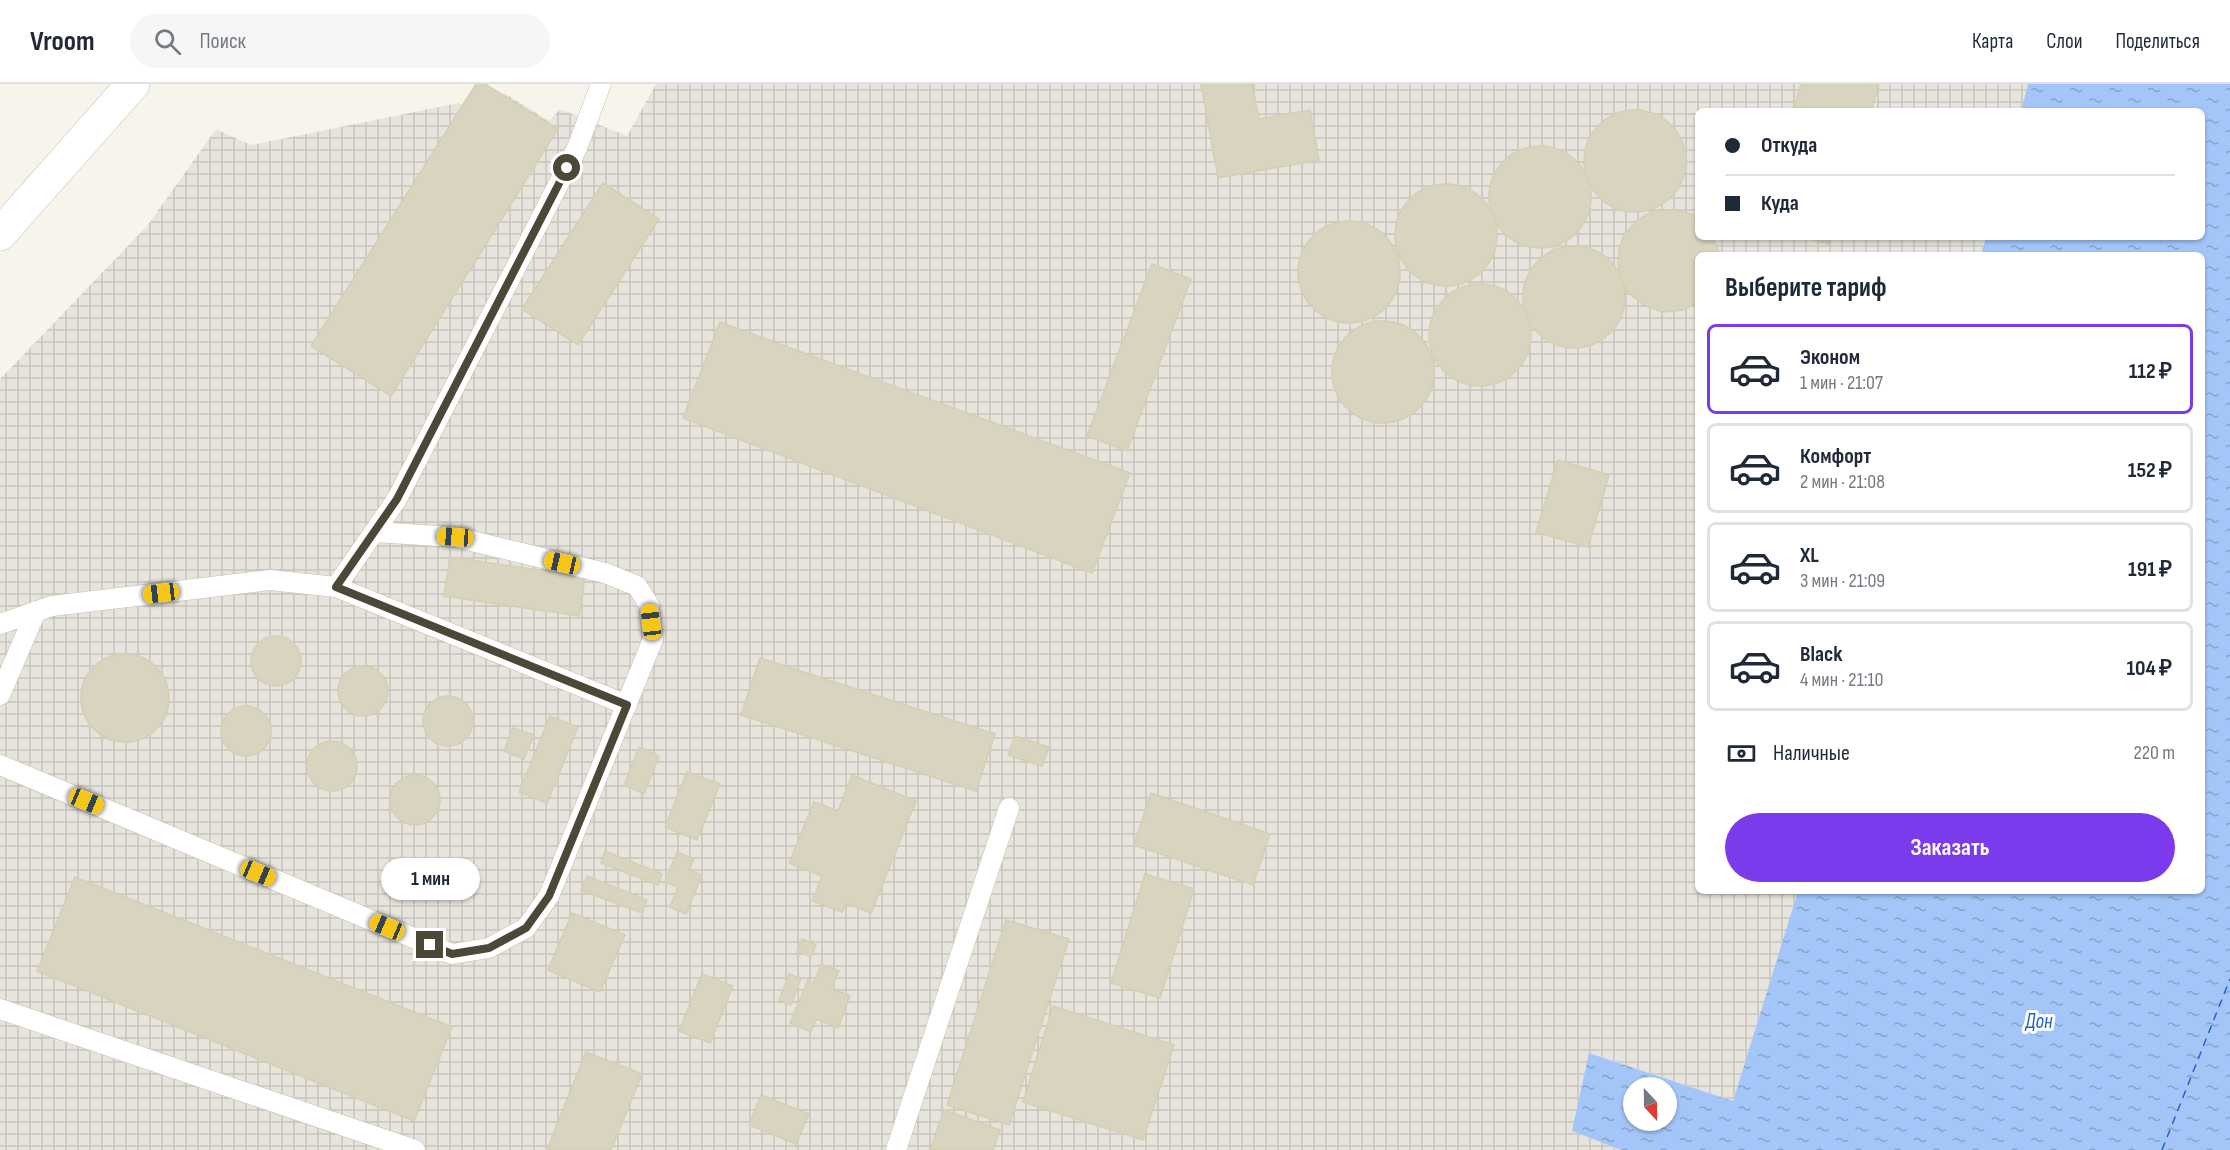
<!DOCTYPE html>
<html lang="ru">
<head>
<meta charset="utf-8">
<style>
	:root { --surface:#fff; --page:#f6f6f7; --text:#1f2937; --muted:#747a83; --line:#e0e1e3; --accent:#7c3aed }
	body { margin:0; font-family:"Sofia Sans Condensed",sans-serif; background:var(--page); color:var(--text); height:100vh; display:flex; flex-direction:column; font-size:22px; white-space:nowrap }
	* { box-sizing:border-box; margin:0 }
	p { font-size:20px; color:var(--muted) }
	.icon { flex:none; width:33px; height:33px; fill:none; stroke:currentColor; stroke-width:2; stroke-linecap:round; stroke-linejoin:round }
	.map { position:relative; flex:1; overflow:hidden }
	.details { position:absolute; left:1695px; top:168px; width:510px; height:642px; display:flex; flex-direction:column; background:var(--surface); border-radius:9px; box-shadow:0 2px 4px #0004 }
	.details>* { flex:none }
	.hud { position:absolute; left:1695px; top:24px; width:510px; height:132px; border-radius:9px; box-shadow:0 2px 4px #0004; display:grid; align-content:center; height:132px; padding:0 30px; background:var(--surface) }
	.needle { width:39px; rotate:158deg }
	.buttons { position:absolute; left:1623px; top:993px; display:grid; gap:12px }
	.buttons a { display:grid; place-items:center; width:54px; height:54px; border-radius:50%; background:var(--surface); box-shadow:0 2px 4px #0004; font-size:30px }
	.end { position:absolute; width:27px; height:27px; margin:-14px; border:8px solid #4c4837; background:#fff; box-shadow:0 0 0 3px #fff }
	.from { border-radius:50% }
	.bubble { position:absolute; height:42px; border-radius:21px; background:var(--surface); box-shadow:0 2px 4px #0004; font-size:20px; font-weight:700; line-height:42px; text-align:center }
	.car { position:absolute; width:18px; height:36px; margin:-18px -9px; border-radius:8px; box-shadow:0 0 4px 2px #0007; background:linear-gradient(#f5c518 24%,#345 0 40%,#f5c518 0 76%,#345 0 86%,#f5c518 0) }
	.hud b { display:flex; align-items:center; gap:21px; height:57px; font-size:22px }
	.hud b+b { border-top:2px solid var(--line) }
	.hud i { width:15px; height:15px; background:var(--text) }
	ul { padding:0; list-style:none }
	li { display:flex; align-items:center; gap:18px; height:90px; margin:0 12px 9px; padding:0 18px; border:3px solid var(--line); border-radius:9px }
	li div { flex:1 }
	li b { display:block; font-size:22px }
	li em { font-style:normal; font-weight:700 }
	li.active { border-color:var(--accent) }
	li>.icon { width:54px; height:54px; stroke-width:1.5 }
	h2 { padding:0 30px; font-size:27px; line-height:72px }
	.pay { display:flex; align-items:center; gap:15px; height:66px; padding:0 30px; font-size:22px }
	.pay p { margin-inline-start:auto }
	.button { display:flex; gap:12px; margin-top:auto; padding:12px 30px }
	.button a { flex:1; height:69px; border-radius:36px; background:var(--accent); color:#fff; font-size:24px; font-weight:700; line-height:69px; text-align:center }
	header { display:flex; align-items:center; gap:36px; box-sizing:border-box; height:84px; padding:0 30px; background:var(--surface); border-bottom:2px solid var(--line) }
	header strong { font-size:28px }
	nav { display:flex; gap:33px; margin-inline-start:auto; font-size:21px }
	.search { width:420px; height:54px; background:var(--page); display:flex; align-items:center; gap:15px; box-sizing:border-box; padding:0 21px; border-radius:33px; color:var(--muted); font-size:22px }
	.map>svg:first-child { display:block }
	.industrial { fill:url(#industrial-grid) }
	.water { fill:url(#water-ripples); fill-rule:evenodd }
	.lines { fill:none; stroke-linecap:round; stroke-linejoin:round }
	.ferry { stroke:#2563c4; stroke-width:1.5; stroke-dasharray:8 6; stroke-linecap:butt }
	.building { fill:#d9d4bf; stroke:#d5ceb1; stroke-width:1.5 }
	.lane-casing { stroke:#c3c0ac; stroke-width:21 }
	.street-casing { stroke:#c3c0ac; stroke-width:34 }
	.lane { stroke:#fff; stroke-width:20 }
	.street { stroke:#fff; stroke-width:33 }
	.route { stroke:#4c4837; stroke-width:8 }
	.labels { text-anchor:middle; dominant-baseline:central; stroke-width:6; stroke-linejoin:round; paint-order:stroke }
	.water-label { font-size:21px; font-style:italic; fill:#2563c4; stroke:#fff }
</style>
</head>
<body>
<header>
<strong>Vroom</strong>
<div class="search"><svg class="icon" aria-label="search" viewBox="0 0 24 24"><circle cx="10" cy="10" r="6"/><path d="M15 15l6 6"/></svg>Поиск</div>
<nav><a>Карта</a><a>Слои</a><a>Поделиться</a></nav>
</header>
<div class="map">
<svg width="2230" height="1066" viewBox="0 0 2230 1066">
	<defs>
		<pattern id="industrial-grid" width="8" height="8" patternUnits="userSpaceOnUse" patternTransform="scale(1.5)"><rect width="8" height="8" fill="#e6e4dc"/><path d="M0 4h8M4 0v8" fill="none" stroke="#c7c5bd"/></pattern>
		<pattern id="water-ripples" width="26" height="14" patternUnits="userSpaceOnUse" patternTransform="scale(1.5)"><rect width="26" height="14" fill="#a3c5f7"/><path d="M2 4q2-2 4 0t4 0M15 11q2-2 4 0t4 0" fill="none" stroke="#87a2c9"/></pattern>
	</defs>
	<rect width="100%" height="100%" fill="#f7f5eb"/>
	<polygon class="industrial" points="656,0 2028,0 2021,27 1698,27 1698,153 1986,153 1981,171 1698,171 1698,807 1798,807 1733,1017 1590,969 1572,1047 1621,1066 0,1066 0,295 147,142 216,45 251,61 459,19 487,35 504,9 549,37 560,25 627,52"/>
	<path class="water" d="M2028,0H2230V1066H1621L1572,1047L1589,969L1733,1017L1798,807H2202V171H1981L1986,153H2202V27H2021ZM1634,1004H1666V1036H1634Z"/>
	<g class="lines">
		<polyline class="ferry" points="2162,1066 2230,895"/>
	</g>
	<g class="building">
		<polygon points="476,0 485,0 558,45 391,312 311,262"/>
		<polygon points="1201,0 1252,0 1259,35 1310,26 1319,76 1218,94"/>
		<polygon points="1801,0 1879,0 1871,27 1793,27"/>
		<circle cx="1635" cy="77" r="51"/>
		<circle cx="1540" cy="113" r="51"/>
		<polygon points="603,99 659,135 578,261 522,225"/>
		<circle cx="1446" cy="151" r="51"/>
		<polygon points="1675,126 1692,130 1698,135 1698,153 1713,153 1720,171 1698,171 1698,218 1684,226 1662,228 1644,221 1629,209 1622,197 1618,180 1619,165 1624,151 1637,136 1654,127"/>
		<circle cx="1349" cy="188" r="51"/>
		<polygon points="1805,153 1831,153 1828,160"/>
		<circle cx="1574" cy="213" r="51"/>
		<polygon points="1152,180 1191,195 1127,367 1087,352"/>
		<circle cx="1480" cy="251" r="51"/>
		<circle cx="1383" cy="288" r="51"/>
		<polygon points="720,238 1130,389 1092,489 683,334"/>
		<polygon points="1558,376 1609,391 1588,463 1536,448"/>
		<polygon points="450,473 585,493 579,532 444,512"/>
		<circle cx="276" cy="577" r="25"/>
		<circle cx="125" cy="614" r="44"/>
		<polygon points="760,574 995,650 976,707 741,631"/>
		<circle cx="363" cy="607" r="25"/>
		<circle cx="448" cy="637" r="25"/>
		<circle cx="246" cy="647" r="25"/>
		<polygon points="550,632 578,643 547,719 519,708"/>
		<polygon points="513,644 534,651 524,675 504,667"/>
		<polygon points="1015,652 1049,663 1042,682 1008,671"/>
		<circle cx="332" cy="682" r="25"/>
		<polygon points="639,663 659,672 644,710 624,701"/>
		<polygon points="687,688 720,700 697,756 665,743"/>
		<circle cx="415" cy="716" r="25"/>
		<polygon points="852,691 916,717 871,829 846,819 842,828 812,817 822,792 789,779 814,718 838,727"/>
		<polygon points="1151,709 1270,750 1253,801 1134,761"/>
		<polygon points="605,767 662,790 658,801 601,779"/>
		<polygon points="677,768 694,775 689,786 702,791 686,830 670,823 678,803 665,798"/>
		<polygon points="1145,790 1194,805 1160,914 1111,899"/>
		<polygon points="587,792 647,816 642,829 581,806"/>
		<polygon points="75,793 452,943 414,1037 37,887"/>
		<polygon points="572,829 625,851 600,908 548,886"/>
		<polygon points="1006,836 1069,855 1009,1041 947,1021"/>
		<polygon points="802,855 816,861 811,873 797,867"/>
		<polygon points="821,880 839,887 831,904 850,912 838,944 816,935 811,948 790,939 808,896 814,899"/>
		<polygon points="702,890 733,902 710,959 679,947"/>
		<polygon points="789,890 801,895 791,921 779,916"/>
		<polygon points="1053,922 1174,961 1143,1056 1023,1018"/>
		<polygon points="586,968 642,990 611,1066 547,1066"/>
		<polygon points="761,1011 809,1030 796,1060 749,1041"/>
		<polygon points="944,1026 1000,1046 993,1066 930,1066"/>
	</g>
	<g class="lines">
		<g class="lane-casing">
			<g id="lane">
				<polyline points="336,503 397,415 577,64 601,0"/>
				<polyline points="0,540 52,522 270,496 336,503 627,621"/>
				<polyline points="0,611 36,527"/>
				<polyline points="0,681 452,870 489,864 526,844 549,812 653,555 649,521 637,502 605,489 455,453 374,448"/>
				<polyline points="0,925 415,1066"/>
				<polyline points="896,1066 1009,724"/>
			</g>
		</g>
		<g class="street-casing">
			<polyline id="street" points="0,150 133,0"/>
		</g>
		<use href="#lane" class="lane"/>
		<use href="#street" class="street"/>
	</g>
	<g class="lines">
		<polyline class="route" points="430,861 452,870 489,864 526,844 549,812 627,621 336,503 397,415 567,84"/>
	</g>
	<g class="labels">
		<g class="water-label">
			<text x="2039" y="937">Дон</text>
		</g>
	</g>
</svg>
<div class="buttons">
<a><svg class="needle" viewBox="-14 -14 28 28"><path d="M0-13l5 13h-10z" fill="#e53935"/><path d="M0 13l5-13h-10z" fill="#747a83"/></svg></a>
</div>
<i class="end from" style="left:567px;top:84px"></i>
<i class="end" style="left:430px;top:861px"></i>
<div class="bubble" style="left:381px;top:774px;width:99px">1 мин</div>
<i class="car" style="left:455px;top:453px;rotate:274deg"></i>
<i class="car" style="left:562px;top:479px;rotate:283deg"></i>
<i class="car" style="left:161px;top:509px;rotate:263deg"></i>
<i class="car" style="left:651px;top:538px;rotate:353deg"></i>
<i class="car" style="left:86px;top:717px;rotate:113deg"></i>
<i class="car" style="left:258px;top:789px;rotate:113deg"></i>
<i class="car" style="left:387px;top:843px;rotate:293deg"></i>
<div class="hud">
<b><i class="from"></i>Откуда</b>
<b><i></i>Куда</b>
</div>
<section class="details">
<h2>Выберите тариф</h2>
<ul>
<li class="active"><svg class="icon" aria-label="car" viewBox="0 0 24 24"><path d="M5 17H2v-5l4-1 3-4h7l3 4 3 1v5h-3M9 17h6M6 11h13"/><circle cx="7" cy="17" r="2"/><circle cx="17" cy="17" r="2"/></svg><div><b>Эконом</b><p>1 мин · 21:07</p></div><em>112 ₽</em></li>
<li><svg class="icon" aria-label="car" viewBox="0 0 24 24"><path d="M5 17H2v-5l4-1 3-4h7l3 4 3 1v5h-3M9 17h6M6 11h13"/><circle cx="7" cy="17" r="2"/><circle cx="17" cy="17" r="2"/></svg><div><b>Комфорт</b><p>2 мин · 21:08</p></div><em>152 ₽</em></li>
<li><svg class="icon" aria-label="car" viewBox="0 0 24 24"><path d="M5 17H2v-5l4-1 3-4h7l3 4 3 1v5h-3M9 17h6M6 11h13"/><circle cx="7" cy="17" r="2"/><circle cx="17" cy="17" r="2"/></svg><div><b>XL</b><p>3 мин · 21:09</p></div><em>191 ₽</em></li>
<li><svg class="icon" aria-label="car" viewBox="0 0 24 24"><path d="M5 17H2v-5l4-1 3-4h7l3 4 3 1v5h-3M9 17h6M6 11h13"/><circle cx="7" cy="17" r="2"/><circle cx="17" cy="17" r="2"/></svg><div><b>Black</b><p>4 мин · 21:10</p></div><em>104 ₽</em></li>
</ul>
<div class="pay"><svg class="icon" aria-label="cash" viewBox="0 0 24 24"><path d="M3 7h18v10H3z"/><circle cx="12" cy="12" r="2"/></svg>Наличные<p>220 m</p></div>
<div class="button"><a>Заказать</a></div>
</section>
</div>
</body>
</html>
